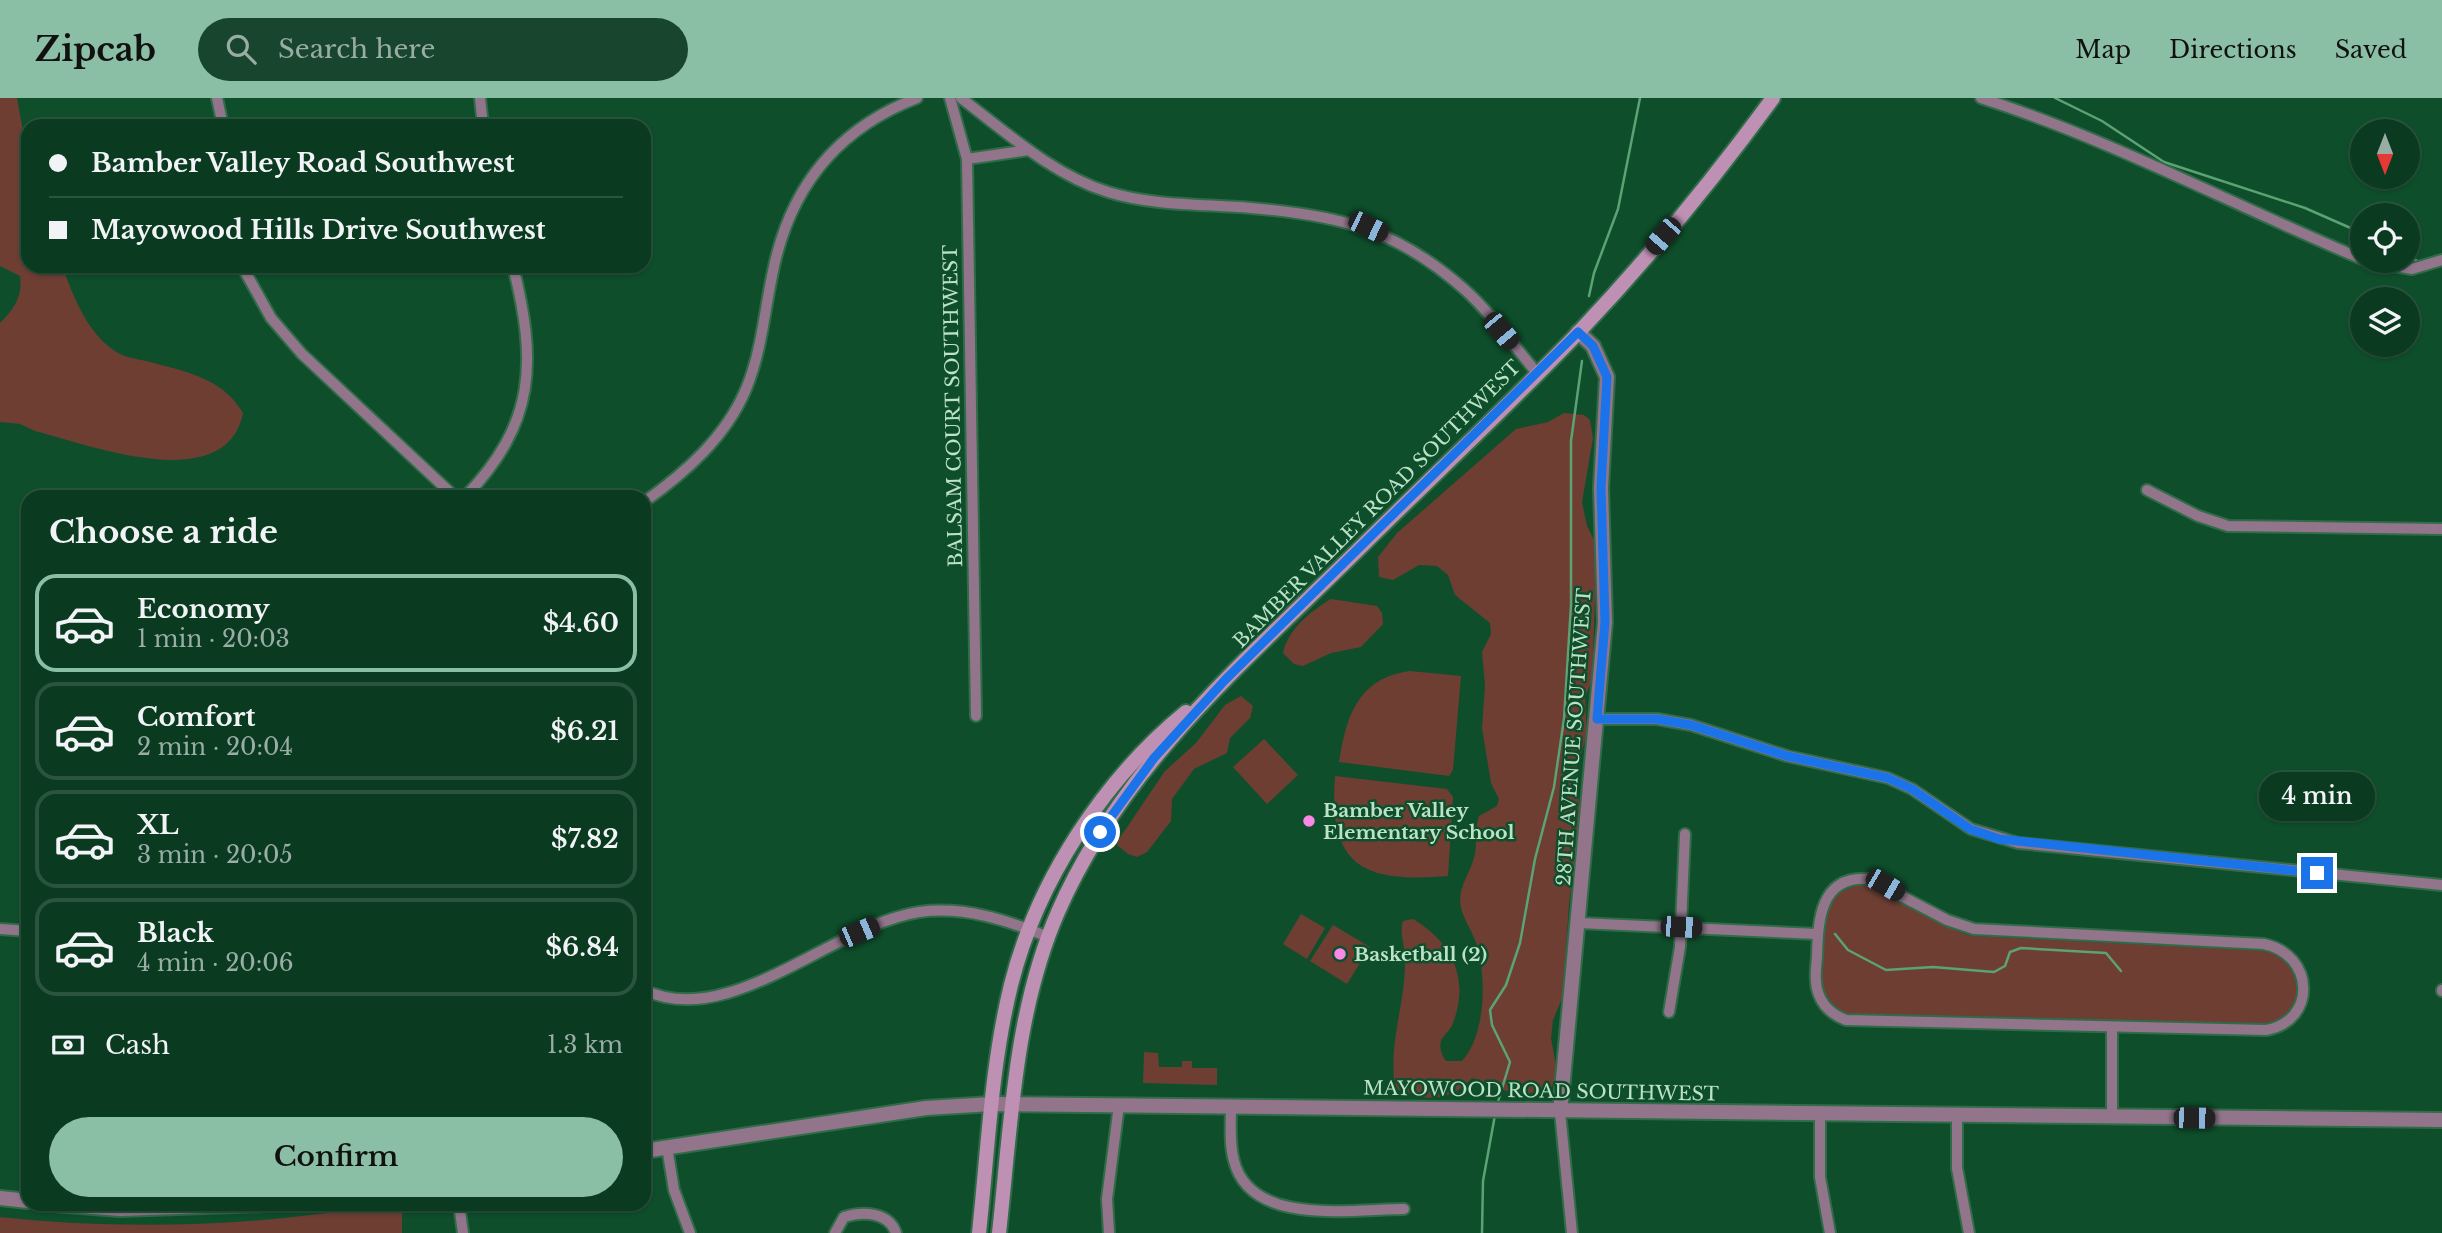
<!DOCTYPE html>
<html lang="en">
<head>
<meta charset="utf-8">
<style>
	:root { --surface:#0a3a20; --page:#18452d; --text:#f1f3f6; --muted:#99ada5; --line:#2a543e; --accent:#8abfa5 }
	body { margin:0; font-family:"Libre Baskerville",serif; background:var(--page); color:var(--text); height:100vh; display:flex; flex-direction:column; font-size:26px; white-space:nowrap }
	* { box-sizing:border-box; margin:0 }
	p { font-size:23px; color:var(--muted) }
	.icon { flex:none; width:38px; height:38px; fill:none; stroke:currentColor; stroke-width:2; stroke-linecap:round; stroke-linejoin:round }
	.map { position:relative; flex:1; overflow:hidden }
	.sheet { position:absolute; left:21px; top:392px; width:630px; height:721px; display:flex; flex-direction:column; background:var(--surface); border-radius:21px; box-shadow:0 2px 5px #0004,0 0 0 2px var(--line) }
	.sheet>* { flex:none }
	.hud { position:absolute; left:21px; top:21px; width:630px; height:154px; border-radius:21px; box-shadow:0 2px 5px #0004,0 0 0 2px var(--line); display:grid; align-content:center; height:154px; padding:0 28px; background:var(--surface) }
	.needle { width:46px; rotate:180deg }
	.fabs { position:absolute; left:2350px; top:21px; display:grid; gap:14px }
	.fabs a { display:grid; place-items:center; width:70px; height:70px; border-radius:50%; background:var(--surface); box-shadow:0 2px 5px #0004,0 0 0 2px var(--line); font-size:35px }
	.end { position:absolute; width:32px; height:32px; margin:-16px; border:9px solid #1a73e8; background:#fff; box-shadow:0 0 0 4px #fff }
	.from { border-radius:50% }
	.bubble { position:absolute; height:49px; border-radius:24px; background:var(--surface); box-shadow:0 2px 5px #0004,0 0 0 2px var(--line); font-size:23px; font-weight:600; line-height:49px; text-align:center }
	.car { position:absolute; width:21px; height:42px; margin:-21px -10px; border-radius:9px; box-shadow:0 0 5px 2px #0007; background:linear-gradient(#222 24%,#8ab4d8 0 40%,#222 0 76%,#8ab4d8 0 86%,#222 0) }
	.hud b { display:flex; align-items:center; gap:24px; height:66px; font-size:26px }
	.hud b+b { border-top:2px solid var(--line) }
	.hud i { width:18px; height:18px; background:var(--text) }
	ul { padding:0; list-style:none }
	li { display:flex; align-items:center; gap:21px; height:98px; margin:0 14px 10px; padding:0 14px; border:4px solid var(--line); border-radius:21px }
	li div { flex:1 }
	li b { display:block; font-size:26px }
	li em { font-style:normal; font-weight:600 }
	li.selected { border-color:var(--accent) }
	li>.icon { width:63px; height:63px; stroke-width:1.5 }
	h2 { padding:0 28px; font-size:32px; line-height:84px }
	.pay { display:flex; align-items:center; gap:18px; height:77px; padding:0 28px; font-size:26px }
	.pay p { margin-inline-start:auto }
	.cta { display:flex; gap:14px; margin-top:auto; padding:14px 28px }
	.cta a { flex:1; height:80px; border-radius:42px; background:var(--accent); color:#111; font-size:28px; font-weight:600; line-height:80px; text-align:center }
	header { display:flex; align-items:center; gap:42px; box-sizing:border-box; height:98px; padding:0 35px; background:var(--accent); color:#111 }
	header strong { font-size:33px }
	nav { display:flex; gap:38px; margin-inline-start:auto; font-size:24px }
	.search { width:490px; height:63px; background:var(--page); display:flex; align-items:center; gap:18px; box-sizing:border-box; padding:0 24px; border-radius:38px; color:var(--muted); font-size:26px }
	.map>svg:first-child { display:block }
	.green { fill:#6e3e33 }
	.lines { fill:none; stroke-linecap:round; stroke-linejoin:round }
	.stream { stroke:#5ba274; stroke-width:2.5 }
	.minor-casing { stroke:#316c4a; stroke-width:14 }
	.tertiary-casing { stroke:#316c4a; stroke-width:18 }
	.secondary-casing { stroke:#316c4a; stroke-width:18 }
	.minor { stroke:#92758b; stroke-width:10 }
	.tertiary { stroke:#92758b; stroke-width:14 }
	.secondary { stroke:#be91b4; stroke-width:14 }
	.route { stroke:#1a73e8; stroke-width:9 }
	.poi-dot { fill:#fb87e6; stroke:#0e4e2b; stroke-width:2.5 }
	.labels { text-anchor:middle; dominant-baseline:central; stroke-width:5; stroke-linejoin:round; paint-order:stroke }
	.street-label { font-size:19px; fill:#bce2c7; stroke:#0e4e2b }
	.poi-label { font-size:19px; font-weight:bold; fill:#bce2c7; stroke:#0e4e2b; text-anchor:start }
</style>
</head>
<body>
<header>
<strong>Zipcab</strong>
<div class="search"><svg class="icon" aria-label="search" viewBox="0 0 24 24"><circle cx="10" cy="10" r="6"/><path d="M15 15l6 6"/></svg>Search here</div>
<nav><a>Map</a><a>Directions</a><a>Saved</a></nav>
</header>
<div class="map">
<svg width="2442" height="1135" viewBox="0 0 2442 1135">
	<rect width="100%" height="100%" fill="#0e4e2b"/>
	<g class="green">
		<path d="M0,0H17L28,61V168H62C74,199 88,239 120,256C128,260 138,261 146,263C183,273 222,279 243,315C226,400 87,346 35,333L20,326L0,324V225C14,211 23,198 20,178L0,168Z"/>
		<path d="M1564,315L1584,317L1590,322L1593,340L1582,404L1587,428L1597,448L1592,583L1585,599L1587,637L1577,668L1580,724L1569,806L1563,898L1553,922L1551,940L1557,973L1555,985L1548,993L1517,997L1472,980C1450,1005 1423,1004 1395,990C1388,942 1406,907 1405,860C1405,847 1399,836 1403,823L1413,821C1452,844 1470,881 1453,925C1451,932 1443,937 1441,943C1439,950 1442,958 1446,963H1462C1486,937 1487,878 1476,845C1472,833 1464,822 1461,810C1457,790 1469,778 1474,760C1478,746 1474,732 1479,718L1497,708L1499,701L1491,685L1482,630L1485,587L1482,554L1491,536L1490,525L1455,497L1448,477L1437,468L1419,467L1393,482L1379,479L1378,459L1397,435L1516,331L1548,324Z"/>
		<path d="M1331,501L1377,508L1382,515L1383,526L1361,549L1331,555L1303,568L1294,566L1283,555C1288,531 1311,513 1331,501Z"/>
		<path d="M1410,573L1461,578L1453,672L1449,678L1339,664C1346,618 1358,580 1410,573Z"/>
		<polygon points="1241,598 1253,608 1250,620 1230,640 1227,655 1194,671 1172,701 1171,723 1147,754 1137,759 1128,756 1117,747 1119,741 1165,673 1196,645 1225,607"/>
		<polygon points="1264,641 1298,677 1267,706 1233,669"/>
		<path d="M1335,678L1447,691L1453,699L1448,778C1363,785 1328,769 1335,678Z"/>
		<path d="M1861,787C1899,790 1933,829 1973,838L2270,853C2306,869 2307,919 2265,926L1847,916C1837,912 1828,905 1824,894C1818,877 1822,823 1830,807C1836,794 1848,789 1861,787Z"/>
		<polygon points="1301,816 1325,830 1307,861 1283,846"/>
		<polygon points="1333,827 1370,849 1347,886 1310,863"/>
		<polygon points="1144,954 1158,955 1159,969 1182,969 1182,963 1192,963 1192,970 1217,970 1217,987 1143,985"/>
		<path d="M387,1106H402V1135H0V1119C130,1133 259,1128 387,1106Z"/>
	</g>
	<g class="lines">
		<g class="stream">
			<polyline points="2055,0 2102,23 2164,64 2305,110 2362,135"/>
			<polyline points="2408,159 2422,165"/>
			<polyline points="1589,198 1594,175 1618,111 1640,0"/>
			<polyline points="1835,836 1848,852 1886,872 1933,869 1994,874 2005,868 2010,854 2021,850 2106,855 2121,873"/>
			<polyline points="1497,1007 1510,964 1492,927 1490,912 1506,887 1520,845 1535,761 1554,689 1564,621 1571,507 1571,343 1582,263"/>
			<polyline points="1482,1135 1483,1083 1495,1017"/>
		</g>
		<g class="minor-casing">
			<g id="minor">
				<polyline points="217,0 223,28"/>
				<polyline points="480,0 483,28"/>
				<polyline points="950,0 967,61 976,618"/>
				<path d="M961,0C1007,35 1053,77 1108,94C1153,108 1204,106 1251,110C1339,117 1396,131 1464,191C1491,215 1514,248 1537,275"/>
				<path d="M1981,0C2112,42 2235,108 2362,161"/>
				<polyline points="967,61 1029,52"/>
				<polyline points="2367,163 2412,171 2442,162"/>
				<polyline points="242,168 271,220 302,256 455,399"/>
				<polyline points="2147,392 2198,418 2228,428 2442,431"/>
				<path d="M465,399C536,325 537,264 513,168"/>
				<path d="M644,404C685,375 726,339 746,291C764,248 765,201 777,156C797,80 844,28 917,0"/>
				<polyline points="1597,621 1657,621 1691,627 1787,658 1888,680 1912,691 1971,731 2018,745 2442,787"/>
				<path d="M1869,781L1947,822L1974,831L2264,846C2315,857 2317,923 2266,932L1846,922C1833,917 1824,910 1819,897C1814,885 1816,871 1817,859C1818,822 1820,777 1869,781Z"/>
				<polyline points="1579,825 1817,836"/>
				<polyline points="0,831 28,833"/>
				<path d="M644,892C730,933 833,827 919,814C965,808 1007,822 1048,839"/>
				<polyline points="2442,892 2442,893"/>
				<polyline points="1669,914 1680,849 1685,736"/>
				<path d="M1231,1008C1231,1026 1229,1045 1234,1063C1251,1129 1352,1111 1404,1111"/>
				<polyline points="1560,1014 1572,1135"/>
				<polyline points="1820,1015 1820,1079 1830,1135"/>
				<polyline points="1957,1016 1957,1070 1969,1135"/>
				<polyline points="2112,1019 2112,929"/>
				<polyline points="667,1049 674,1092 690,1135"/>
				<polyline points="459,1106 463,1135"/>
				<path d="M835,1135L844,1119C863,1113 889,1114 896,1135"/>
				<polyline points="1109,1135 1107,1101 1119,1007"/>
			</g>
		</g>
		<g class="tertiary-casing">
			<g id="tertiary">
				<polyline points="1560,1014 1605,524 1601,390 1607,279 1593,248 1578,234"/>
				<polyline points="644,1053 926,1010 992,1006 2442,1022"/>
				<polyline points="0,1100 28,1103"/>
				<polyline points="54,1106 120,1111 266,1106"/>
			</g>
		</g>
		<g class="secondary-casing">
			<g id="secondary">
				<path d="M979,1135C988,1052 991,968 1011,887C1037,783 1104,681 1186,614"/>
				<path d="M999,1135C1011,1028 1014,915 1058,814C1124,662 1255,555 1370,440C1439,372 1511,305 1578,235C1648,161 1713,82 1773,0"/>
			</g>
		</g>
		<use href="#minor" class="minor"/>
		<use href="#tertiary" class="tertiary"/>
		<use href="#secondary" class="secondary"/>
	</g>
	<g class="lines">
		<polyline class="route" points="1100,734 1154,660 1225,582 1578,234 1593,248 1607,279 1601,390 1605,524 1597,621 1657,621 1691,627 1787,658 1888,680 1912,691 1970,731 1999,741 2317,775"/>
	</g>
	<g class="poi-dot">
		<circle cx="1309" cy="723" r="7"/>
		<circle cx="1340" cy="856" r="7"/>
	</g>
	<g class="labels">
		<g class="street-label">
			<text transform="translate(953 308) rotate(-91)">BALSAM COURT SOUTHWEST</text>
			<text transform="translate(1377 406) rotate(-45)">BAMBER VALLEY ROAD SOUTHWEST</text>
			<text transform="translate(1574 639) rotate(-86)">28TH AVENUE SOUTHWEST</text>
			<text transform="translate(1541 993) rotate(1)">MAYOWOOD ROAD SOUTHWEST</text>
		</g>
		<g class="poi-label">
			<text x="1323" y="712">Bamber Valley<tspan x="1323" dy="22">Elementary School</tspan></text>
			<text x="1354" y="856">Basketball (2)</text>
		</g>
	</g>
</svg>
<div class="fabs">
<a><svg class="needle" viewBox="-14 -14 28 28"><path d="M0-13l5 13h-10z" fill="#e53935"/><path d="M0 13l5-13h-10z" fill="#99ada5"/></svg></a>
<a><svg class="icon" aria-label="locate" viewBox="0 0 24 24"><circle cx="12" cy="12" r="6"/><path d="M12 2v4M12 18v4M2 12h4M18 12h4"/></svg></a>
<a><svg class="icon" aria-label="layers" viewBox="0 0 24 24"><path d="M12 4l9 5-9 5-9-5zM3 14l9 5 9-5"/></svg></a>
</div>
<i class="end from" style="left:1100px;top:734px"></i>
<i class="end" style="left:2317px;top:775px"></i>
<div class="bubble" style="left:2259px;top:674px;width:116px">4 min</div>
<i class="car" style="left:1368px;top:129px;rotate:116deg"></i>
<i class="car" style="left:1663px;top:138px;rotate:221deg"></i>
<i class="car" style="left:1501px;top:233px;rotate:140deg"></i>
<i class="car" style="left:1885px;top:787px;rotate:120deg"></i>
<i class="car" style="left:1681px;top:829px;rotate:93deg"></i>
<i class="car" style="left:859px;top:834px;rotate:67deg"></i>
<i class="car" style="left:2194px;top:1020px;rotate:91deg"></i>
<div class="hud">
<b><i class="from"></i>Bamber Valley Road Southwest</b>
<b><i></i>Mayowood Hills Drive Southwest</b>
</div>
<section class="sheet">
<h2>Choose a ride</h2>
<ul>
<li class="selected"><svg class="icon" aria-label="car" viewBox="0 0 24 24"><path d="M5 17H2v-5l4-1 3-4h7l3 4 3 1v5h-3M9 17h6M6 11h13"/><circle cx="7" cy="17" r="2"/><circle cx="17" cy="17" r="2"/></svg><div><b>Economy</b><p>1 min · 20:03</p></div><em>$4.60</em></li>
<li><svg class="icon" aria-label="car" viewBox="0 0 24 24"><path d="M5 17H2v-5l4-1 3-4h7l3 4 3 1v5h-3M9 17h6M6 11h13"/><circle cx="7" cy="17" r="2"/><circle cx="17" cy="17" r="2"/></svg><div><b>Comfort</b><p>2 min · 20:04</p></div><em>$6.21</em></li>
<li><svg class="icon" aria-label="car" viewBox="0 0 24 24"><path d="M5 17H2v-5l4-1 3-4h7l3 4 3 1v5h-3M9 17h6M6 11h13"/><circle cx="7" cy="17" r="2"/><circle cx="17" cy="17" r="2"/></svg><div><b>XL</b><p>3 min · 20:05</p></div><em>$7.82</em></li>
<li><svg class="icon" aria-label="car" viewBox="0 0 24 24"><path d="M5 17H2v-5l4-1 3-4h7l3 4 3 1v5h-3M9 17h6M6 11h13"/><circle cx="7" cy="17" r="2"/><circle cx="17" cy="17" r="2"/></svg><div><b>Black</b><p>4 min · 20:06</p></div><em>$6.84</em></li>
</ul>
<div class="pay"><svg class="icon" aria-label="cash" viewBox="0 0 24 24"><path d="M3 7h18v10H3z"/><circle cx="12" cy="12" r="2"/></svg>Cash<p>1.3 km</p></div>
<div class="cta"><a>Confirm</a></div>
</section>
</div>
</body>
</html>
